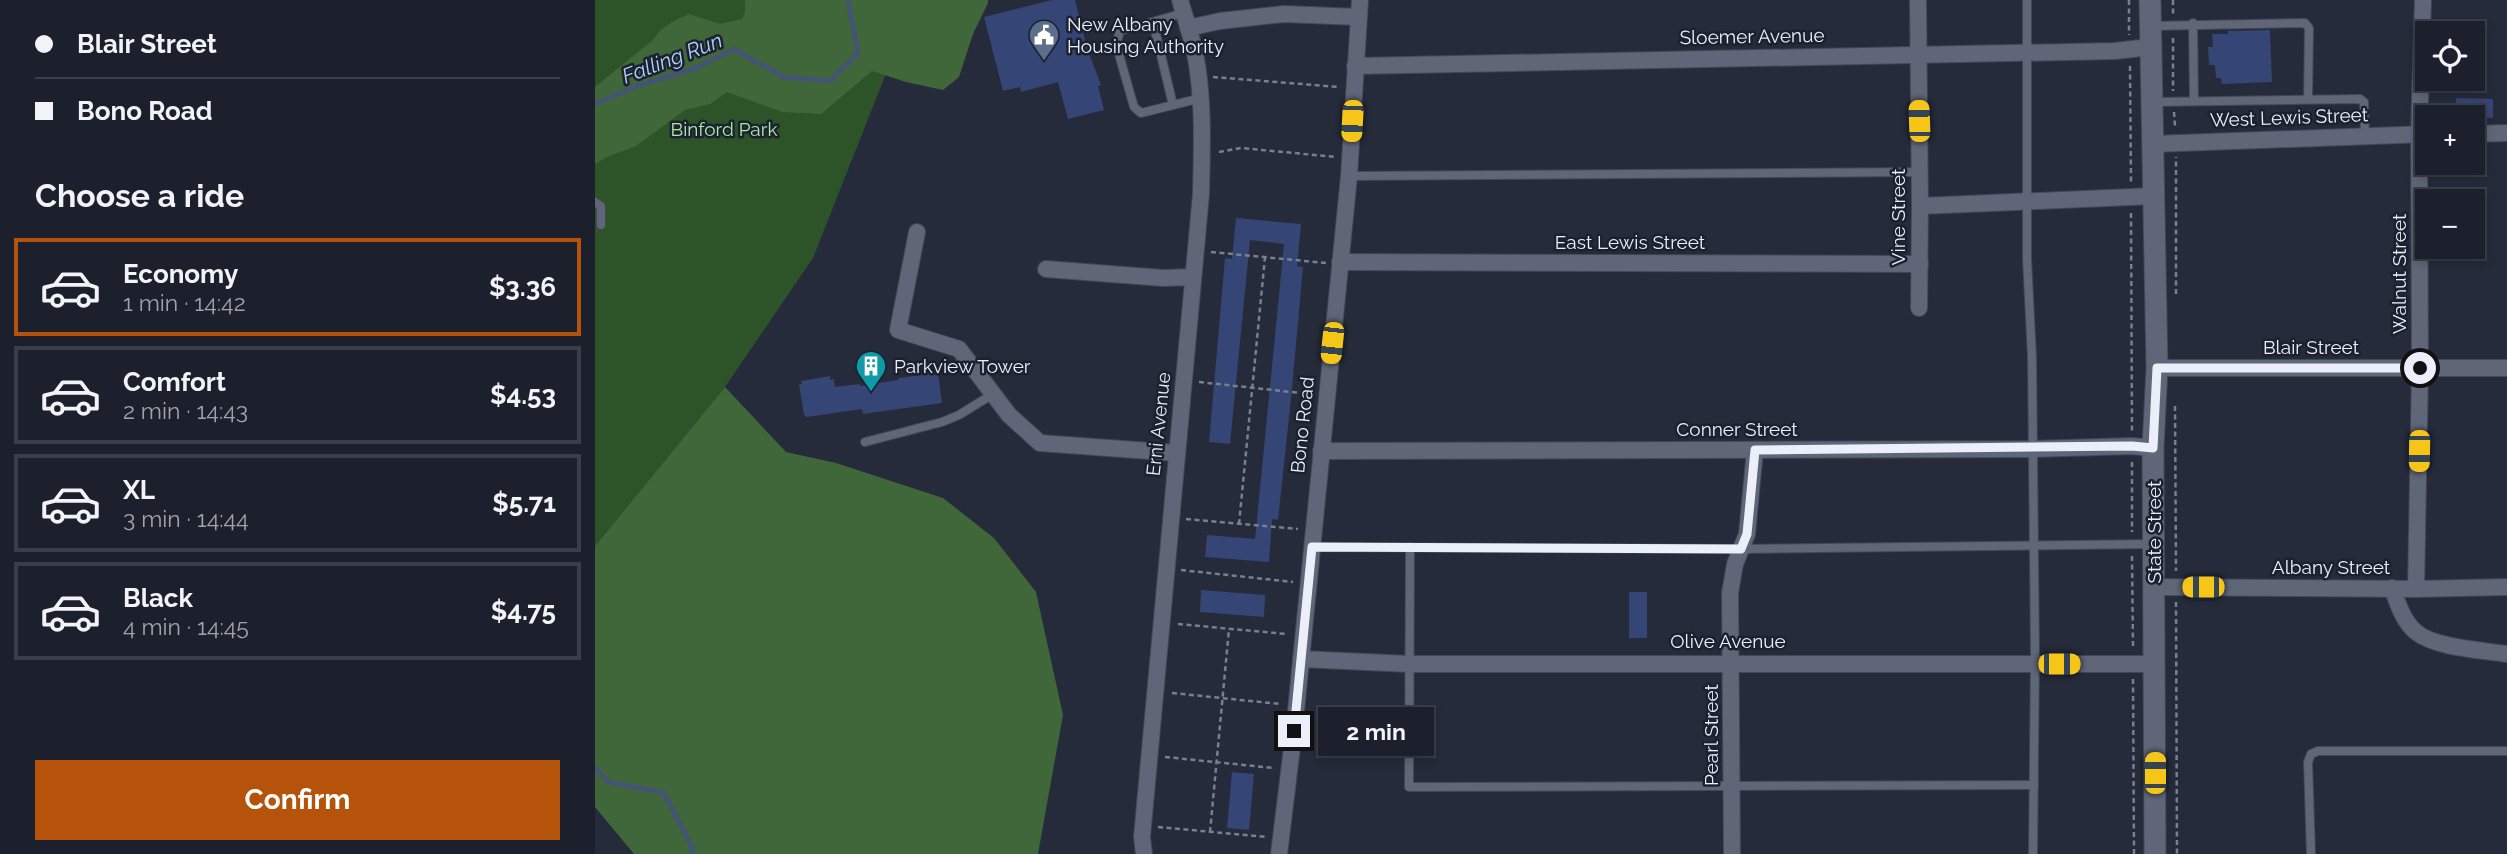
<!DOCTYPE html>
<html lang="en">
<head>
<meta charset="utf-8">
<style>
	:root { --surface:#1c202c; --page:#252834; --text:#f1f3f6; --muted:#a0a3a9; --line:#3a3e48; --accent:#b45309 }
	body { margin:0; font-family:Raleway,sans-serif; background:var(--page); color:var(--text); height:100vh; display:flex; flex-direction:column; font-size:26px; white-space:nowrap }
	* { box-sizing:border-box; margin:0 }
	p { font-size:23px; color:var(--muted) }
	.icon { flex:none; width:38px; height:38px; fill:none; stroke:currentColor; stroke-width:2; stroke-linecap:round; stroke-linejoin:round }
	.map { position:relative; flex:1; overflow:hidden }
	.side { display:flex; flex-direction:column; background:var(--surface); width:595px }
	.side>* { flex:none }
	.guide { display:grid; align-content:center; height:154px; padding:0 35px; background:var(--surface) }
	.buttons { position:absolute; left:1820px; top:21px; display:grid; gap:14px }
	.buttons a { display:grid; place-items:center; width:70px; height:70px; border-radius:0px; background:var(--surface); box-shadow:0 4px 10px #0003,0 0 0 2px var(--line); font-size:35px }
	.end { position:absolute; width:32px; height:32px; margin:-16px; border:9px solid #ebeffa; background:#111; box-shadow:0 0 0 4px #111 }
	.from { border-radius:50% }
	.bubble { position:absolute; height:49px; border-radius:0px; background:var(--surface); box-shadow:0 4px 10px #0003,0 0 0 2px var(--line); font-size:23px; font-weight:700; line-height:49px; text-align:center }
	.car { position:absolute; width:21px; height:42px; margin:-21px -10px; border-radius:9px; box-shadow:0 0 5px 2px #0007; background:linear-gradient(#f5c518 24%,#345 0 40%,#f5c518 0 76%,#345 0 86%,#f5c518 0) }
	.guide b { display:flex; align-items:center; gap:24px; height:66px; font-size:26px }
	.guide b+b { border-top:2px solid var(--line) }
	.guide i { width:18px; height:18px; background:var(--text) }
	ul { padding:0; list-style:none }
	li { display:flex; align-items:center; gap:21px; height:98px; margin:0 14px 10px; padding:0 21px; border:4px solid var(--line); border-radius:0px }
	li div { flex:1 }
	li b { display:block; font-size:26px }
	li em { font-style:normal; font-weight:700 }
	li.current { border-color:var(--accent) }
	li>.icon { width:63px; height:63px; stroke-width:1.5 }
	h2 { padding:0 35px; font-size:32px; line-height:84px }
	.action { display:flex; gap:14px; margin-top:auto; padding:14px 35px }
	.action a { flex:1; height:80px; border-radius:0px; background:var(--accent); color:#fff; font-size:28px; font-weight:700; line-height:80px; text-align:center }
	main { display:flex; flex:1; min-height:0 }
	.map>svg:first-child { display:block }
	.green { fill:#2d5329 }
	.forest { fill:#3f673a }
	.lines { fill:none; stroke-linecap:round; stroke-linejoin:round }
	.stream { stroke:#465474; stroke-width:5 }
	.building { fill:#354575 }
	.lane-casing { stroke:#434855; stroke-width:10 }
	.street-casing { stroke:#434855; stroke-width:18 }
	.secondary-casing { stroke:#434855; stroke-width:23 }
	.path { stroke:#797f8c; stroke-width:2.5; stroke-dasharray:5 3.5; stroke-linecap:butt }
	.lane { stroke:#5f6678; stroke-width:8 }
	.street { stroke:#5f6678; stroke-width:16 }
	.secondary { stroke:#5f6678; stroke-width:21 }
	.route { stroke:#ebeffa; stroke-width:9 }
	.labels { text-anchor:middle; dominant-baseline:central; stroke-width:5; stroke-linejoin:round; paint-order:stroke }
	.poi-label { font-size:19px; fill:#ebeffa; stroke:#1c2130; text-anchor:start }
	.street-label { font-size:19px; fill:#ebeffa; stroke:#1c2130 }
	.park-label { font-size:19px; fill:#aae9a3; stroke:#1c2130 }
	.water-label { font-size:21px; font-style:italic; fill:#b3cffa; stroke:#1c2130 }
</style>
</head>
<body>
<main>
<section class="side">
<div class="guide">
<b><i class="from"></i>Blair Street</b>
<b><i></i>Bono Road</b>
</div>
<h2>Choose a ride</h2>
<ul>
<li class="current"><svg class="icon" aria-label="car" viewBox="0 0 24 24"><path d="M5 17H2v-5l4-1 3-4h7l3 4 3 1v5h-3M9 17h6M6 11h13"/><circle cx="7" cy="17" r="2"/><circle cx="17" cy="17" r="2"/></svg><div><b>Economy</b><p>1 min · 14:42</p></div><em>$3.36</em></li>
<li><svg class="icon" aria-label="car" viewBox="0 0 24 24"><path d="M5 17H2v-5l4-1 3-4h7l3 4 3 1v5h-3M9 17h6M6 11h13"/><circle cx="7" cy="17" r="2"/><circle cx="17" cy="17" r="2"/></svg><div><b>Comfort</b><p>2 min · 14:43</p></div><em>$4.53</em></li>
<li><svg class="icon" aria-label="car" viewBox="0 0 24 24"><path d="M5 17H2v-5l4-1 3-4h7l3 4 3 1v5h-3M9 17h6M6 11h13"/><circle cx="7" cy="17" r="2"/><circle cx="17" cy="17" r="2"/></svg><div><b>XL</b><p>3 min · 14:44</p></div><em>$5.71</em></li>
<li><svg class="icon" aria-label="car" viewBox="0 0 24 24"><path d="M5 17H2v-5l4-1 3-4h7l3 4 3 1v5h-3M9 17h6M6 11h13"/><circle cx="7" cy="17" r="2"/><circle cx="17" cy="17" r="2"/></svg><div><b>Black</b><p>4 min · 14:45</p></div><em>$4.75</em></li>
</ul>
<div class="action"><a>Confirm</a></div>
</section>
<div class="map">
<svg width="1912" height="854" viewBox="0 0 1912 854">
	<rect width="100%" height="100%" fill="#252b3a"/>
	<polygon class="green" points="0,0 277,0 294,66 218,258 130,387 0,546"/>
	<g class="forest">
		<path d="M150,0H393V3L378,34L364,77L348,90L311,82L277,71L226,114L187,112L132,92L115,104L90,110L41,146L12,157L0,164V87L59,39C66,26 81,20 94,14L125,24L147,19L150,12Z"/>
		<polygon points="130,387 191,452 241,463 348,498 399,538 441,592 468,715 443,854 39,854 0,807 0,546"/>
	</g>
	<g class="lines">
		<g class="stream">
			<polyline points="0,104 39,87 101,68 139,49 189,77 235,81 263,53 253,0"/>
			<polyline points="0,768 14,782 69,793 97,847 97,854"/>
		</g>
	</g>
	<g class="building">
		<polygon points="457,0 480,0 492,48 506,85 503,86 509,110 473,119 463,82 426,92 425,87 408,91 389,17"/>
		<polygon points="1675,30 1677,82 1627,84 1626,78 1621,78 1620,65 1614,65 1613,47 1618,47 1617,34 1633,34 1633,31"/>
		<polygon points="1861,98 1898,99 1898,118 1861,117"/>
		<polygon points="641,218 706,224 702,266 708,267 696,399 683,520 677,519 674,562 610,557 612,535 660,539 689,244 655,240 635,444 614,442 630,258 637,259"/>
		<polygon points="343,373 347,403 268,414 267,409 212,417 209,415 204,384 207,384 206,381 235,376 235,380 239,379 240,387 265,384 265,386 303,380 303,378"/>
		<polygon points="606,590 670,595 669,617 605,612"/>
		<rect x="1034" y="592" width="18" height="46"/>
		<polygon points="637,772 659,774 654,830 632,828"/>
	</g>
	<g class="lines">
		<g class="lane-casing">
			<g id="lane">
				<polyline points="1432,0 1432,259 1437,357 1440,655 1438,854"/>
				<polyline points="589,13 525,31 521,44 539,107 546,113 606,98"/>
				<polyline points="558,22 578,105"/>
				<polyline points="1598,23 1599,101"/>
				<polyline points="1556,26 1710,23 1714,28 1713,99"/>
				<polyline points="1559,102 1765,99 1769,102 1770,135"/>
				<polyline points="754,176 1325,172"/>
				<polyline points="0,202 6,206 6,225"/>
				<polyline points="270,442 347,422 364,415 398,394"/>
				<polyline points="717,547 1146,549 1556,544"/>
				<polyline points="815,547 814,787 1439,785"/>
				<polyline points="1716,854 1713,762 1716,754 1723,751 1912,751"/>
			</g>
		</g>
		<g class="street-casing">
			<g id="street">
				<polyline points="1323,0 1325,206 1324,308"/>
				<polyline points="593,28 625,21 689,14 764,17"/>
				<polyline points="760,66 1520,51 1555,47"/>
				<polyline points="1878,134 1912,133"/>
				<polyline points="1558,144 1832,134"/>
				<polyline points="1325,206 1559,196"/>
				<polyline points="322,232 303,330 364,349 414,415 445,443 582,453"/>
				<polyline points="745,262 1325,264"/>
				<polyline points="451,269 568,278 598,277"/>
				<polyline points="1562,368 1912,368"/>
				<polyline points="726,451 1437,449 1537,446 1558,448"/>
				<polyline points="1559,587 1821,589 1912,587"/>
				<path d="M1797,588C1803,604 1808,621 1821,632C1840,648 1887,650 1912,654"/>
				<polyline points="1821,589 1825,368 1824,134 1828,0"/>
				<polyline points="706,659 815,664 1559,664"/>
				<path d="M549,854L547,837L606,194C607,147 609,99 600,53C596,35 590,17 585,0"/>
				<polyline points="684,854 699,731 754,176 765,0"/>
				<polyline points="1137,854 1135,593 1140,564 1152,534 1160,450"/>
			</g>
		</g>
		<g class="secondary-casing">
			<polyline id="secondary" points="1555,0 1562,368 1558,448 1560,854"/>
		</g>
		<g class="path">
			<polyline points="1534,0 1534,35"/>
			<polyline points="1578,0 1578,14"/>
			<polyline points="1578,38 1578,91"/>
			<polyline points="1535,66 1536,182"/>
			<polyline points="618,77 744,87"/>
			<polyline points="1579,112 1580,126"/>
			<polyline points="624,152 646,148 741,157"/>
			<polyline points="1536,213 1537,431"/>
			<polyline points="616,252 731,263"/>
			<polyline points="1581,294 1581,157"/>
			<polyline points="604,382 715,394"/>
			<polyline points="1580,406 1581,571"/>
			<polyline points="1537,462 1537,532"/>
			<polyline points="591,519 703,529"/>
			<polyline points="644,524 670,257"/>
			<polyline points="1537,556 1538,648"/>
			<polyline points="586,570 698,582"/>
			<polyline points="1581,602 1582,854"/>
			<polyline points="583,624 691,634"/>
			<polyline points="1538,679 1539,854"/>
			<polyline points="577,693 685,704"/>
			<polyline points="570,757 679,768"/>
			<polyline points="563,827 672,837"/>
			<polyline points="615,832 634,629"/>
		</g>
		<use href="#lane" class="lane"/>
		<use href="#street" class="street"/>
		<use href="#secondary" class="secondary"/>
	</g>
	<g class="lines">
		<polyline class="route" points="699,731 717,547 1146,549 1152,534 1160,450 1537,446 1558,448 1562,368 1825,368"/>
	</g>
	<defs>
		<g id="civic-pin" transform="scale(1.575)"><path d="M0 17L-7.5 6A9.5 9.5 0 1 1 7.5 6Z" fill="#5c6f8a" stroke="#1c2130"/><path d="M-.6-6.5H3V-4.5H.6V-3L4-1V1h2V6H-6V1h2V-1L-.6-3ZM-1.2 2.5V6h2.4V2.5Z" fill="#fff"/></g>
		<g id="building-pin" transform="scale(1.575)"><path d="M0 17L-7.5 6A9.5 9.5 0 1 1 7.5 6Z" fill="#0f9aa8" stroke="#1c2130"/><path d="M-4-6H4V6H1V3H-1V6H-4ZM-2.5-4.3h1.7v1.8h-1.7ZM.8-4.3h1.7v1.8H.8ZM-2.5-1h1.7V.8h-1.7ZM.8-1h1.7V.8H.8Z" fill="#fff"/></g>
	</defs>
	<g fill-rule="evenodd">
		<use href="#civic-pin" x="449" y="35"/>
		<use href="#building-pin" x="276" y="366"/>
	</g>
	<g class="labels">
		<g class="poi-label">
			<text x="472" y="24">New Albany<tspan x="472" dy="22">Housing Authority</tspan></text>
			<text x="299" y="366">Parkview Tower</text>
		</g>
		<g class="street-label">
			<text transform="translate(1157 36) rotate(-1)">Sloemer Avenue</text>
			<text transform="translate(1694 117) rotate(-2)">West Lewis Street</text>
			<text transform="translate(1303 217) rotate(-90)">Vine Street</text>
			<text x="1035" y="242">East Lewis Street</text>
			<text transform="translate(1804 274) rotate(-90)">Walnut Street</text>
			<text x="1716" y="347">Blair Street</text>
			<text transform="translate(563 424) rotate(-84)">Erni Avenue</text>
			<text transform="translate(707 425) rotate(-84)">Bono Road</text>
			<text x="1142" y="429">Conner Street</text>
			<text transform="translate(1559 532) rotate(-90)">State Street</text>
			<text x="1736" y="567">Albany Street</text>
			<text x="1133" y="641">Olive Avenue</text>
			<text transform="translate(1116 735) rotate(-90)">Pearl Street</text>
		</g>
		<g class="park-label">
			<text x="129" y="129">Binford Park</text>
		</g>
		<g class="water-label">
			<text transform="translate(77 58) rotate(-21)">Falling Run</text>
		</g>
	</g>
</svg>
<div class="buttons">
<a><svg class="icon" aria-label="locate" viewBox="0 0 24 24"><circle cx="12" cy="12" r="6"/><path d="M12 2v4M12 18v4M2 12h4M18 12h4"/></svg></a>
<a>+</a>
<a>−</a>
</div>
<i class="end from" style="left:1825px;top:368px"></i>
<i class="end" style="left:699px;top:731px"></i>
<div class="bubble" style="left:723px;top:707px;width:116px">2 min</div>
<i class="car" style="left:757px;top:121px;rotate:183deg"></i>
<i class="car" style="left:1324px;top:121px;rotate:358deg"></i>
<i class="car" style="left:737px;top:343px;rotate:186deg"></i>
<i class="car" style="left:1824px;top:451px;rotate:181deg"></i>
<i class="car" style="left:1608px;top:587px;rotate:270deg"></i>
<i class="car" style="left:1464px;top:664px;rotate:90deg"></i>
<i class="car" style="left:1560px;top:773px;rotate:0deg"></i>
</div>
</main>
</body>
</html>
